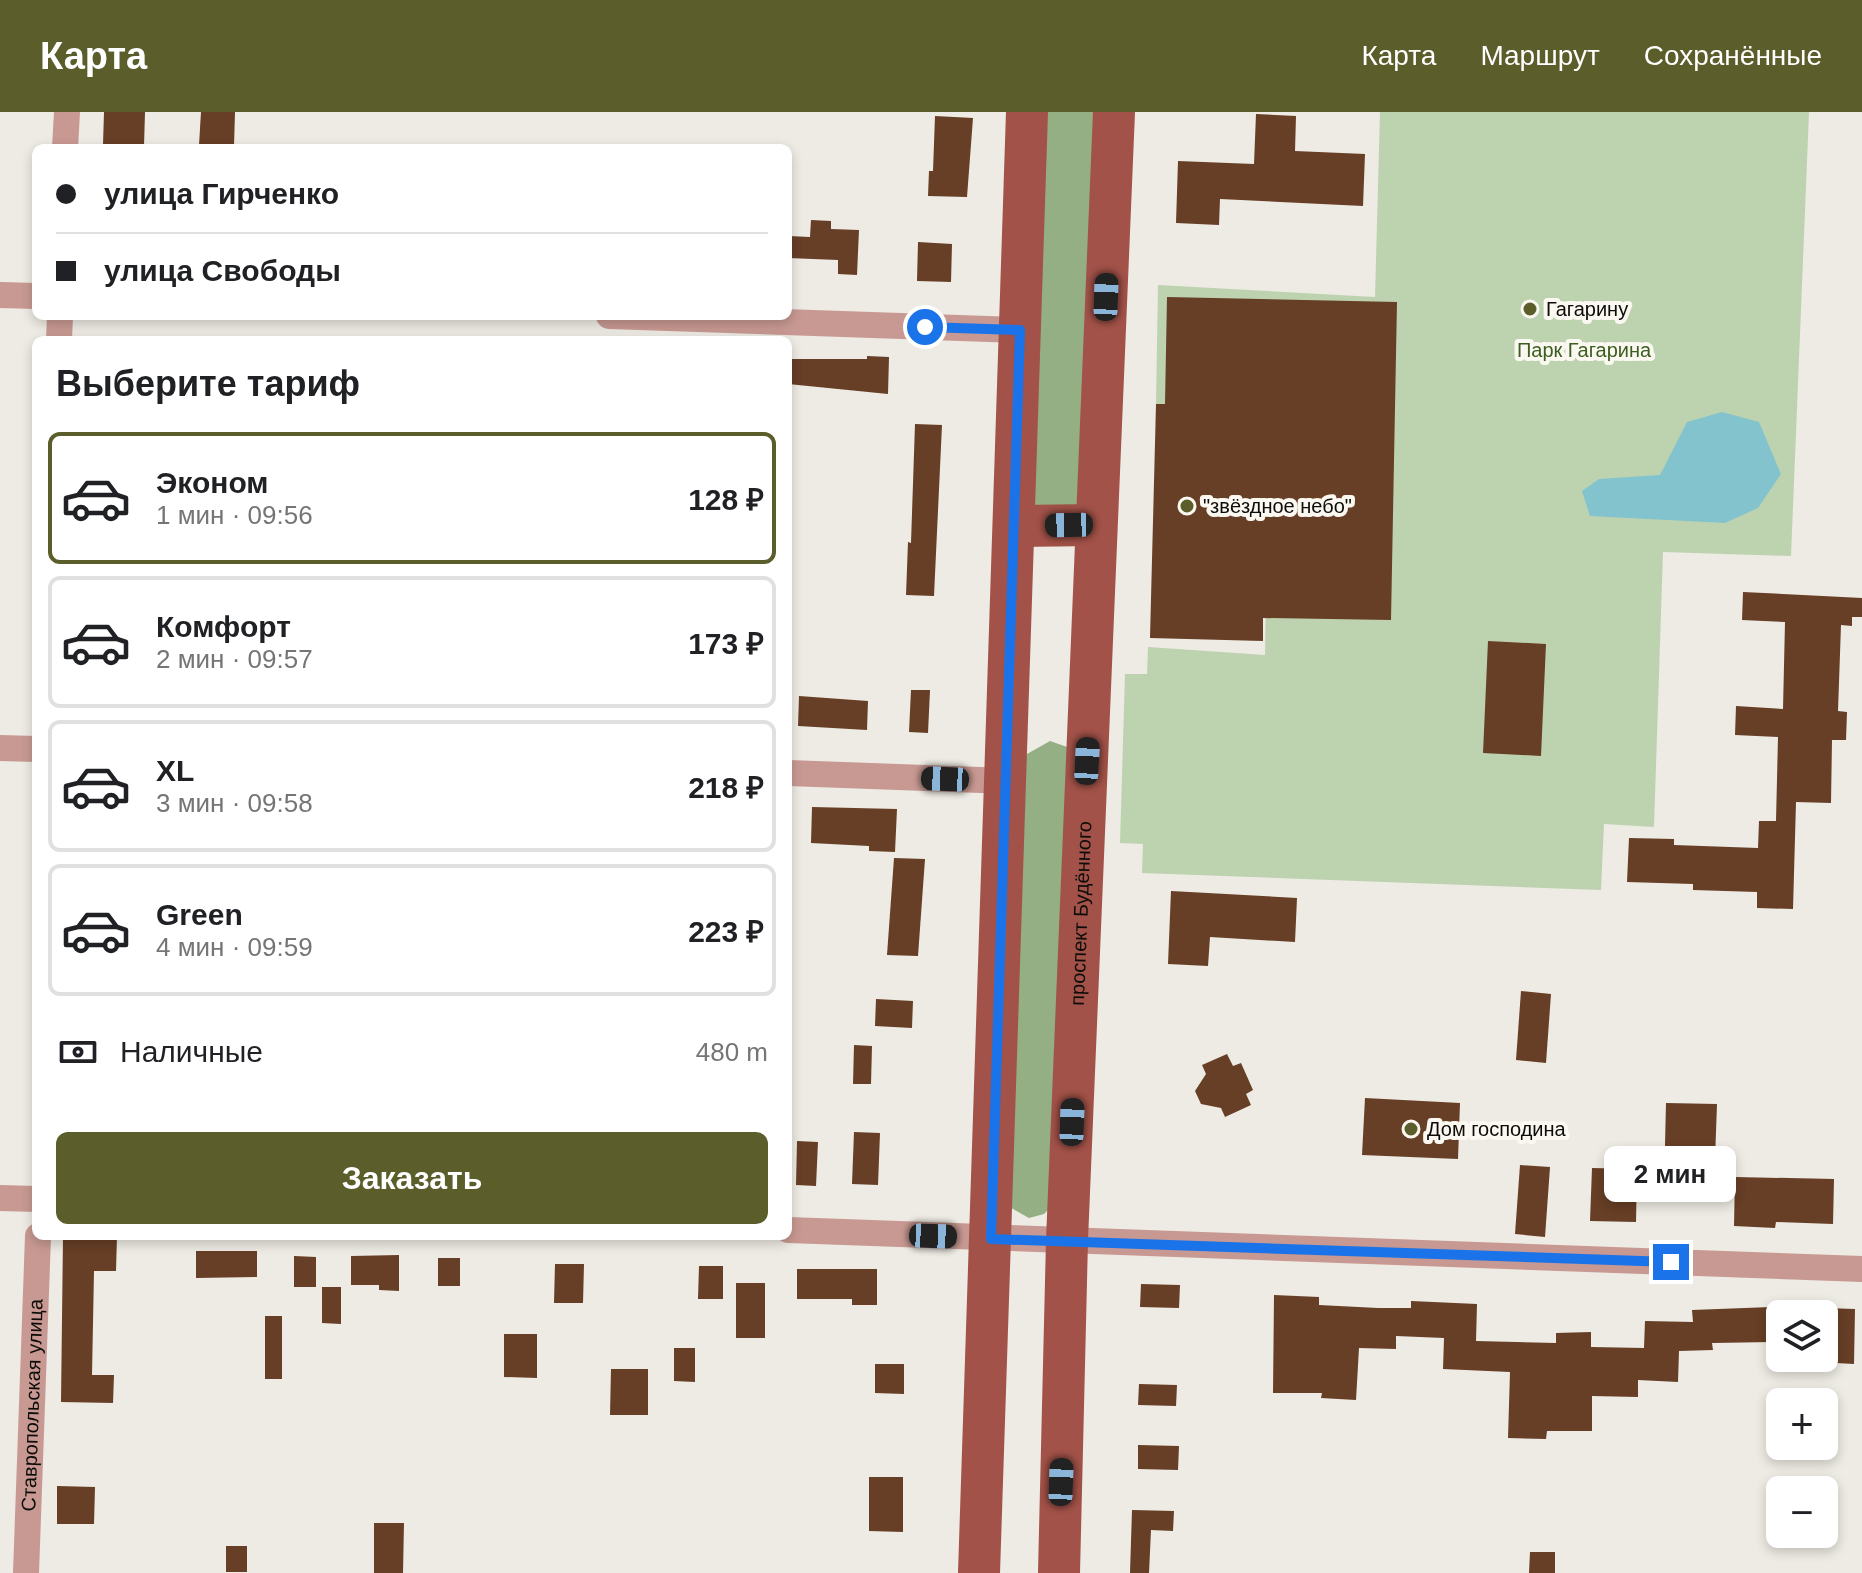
<!DOCTYPE html>
<html lang="ru">
<head>
<meta charset="utf-8">
<style>
	:root { --surface:#fff; --page:#f6f6f6; --text:#202124; --muted:#757577; --line:#e0e0e0; --accent:#5b5d2b }
	body { margin:0; font-family:Helvetica,sans-serif; background:var(--page); color:var(--text); height:100vh; display:flex; flex-direction:column; font-size:30px; white-space:nowrap }
	* { box-sizing:border-box; margin:0 }
	p { font-size:26px; color:var(--muted) }
	.icon { flex:none; width:44px; height:44px; fill:none; stroke:currentColor; stroke-width:2; stroke-linecap:round; stroke-linejoin:round }
	.map { position:relative; flex:1; overflow:hidden }
	.drawer { position:absolute; left:32px; top:224px; width:760px; height:904px; display:flex; flex-direction:column; background:var(--surface); border-radius:12px; box-shadow:0 4px 12px #0003 }
	.drawer>* { flex:none }
	.top-card { position:absolute; left:32px; top:32px; width:760px; height:176px; border-radius:12px; box-shadow:0 4px 12px #0003; display:grid; align-content:center; height:176px; padding:0 24px; background:var(--surface) }
	.buttons { position:absolute; left:1766px; top:1188px; display:grid; gap:16px }
	.buttons a { display:grid; place-items:center; width:72px; height:72px; border-radius:12px; background:var(--surface); box-shadow:0 4px 12px #0003; font-size:40px }
	.end { position:absolute; width:36px; height:36px; margin:-18px; border:10px solid #1a73e8; background:#fff; box-shadow:0 0 0 4px #fff }
	.from { border-radius:50% }
	.bubble { position:absolute; height:56px; border-radius:12px; background:var(--surface); box-shadow:0 4px 12px #0003; font-size:26px; font-weight:700; line-height:56px; text-align:center }
	.car { position:absolute; width:24px; height:48px; margin:-24px -12px; border-radius:10px; box-shadow:0 0 6px 2px #0007; background:linear-gradient(#222 24%,#8ab4d8 0 40%,#222 0 76%,#8ab4d8 0 86%,#222 0) }
	.top-card b { display:flex; align-items:center; gap:28px; height:76px; font-size:30px }
	.top-card b+b { border-top:2px solid var(--line) }
	.top-card i { width:20px; height:20px; background:var(--text) }
	ul { padding:0; list-style:none }
	li { display:flex; align-items:center; gap:24px; height:132px; margin:0 16px 12px; padding:0 8px; border:4px solid var(--line); border-radius:12px }
	li div { flex:1 }
	li b { display:block; font-size:30px }
	li em { font-style:normal; font-weight:700 }
	li.on { border-color:var(--accent) }
	li>.icon { width:72px; height:72px; stroke-width:1.5 }
	h2 { padding:0 24px; font-size:36px; line-height:96px }
	.pay { display:flex; align-items:center; gap:20px; height:88px; padding:0 24px; font-size:30px }
	.pay p { margin-inline-start:auto }
	.action { display:flex; gap:16px; margin-top:auto; padding:16px 24px }
	.action a { flex:1; height:92px; border-radius:12px; background:var(--accent); color:#fff; font-size:32px; font-weight:700; line-height:92px; text-align:center }
	header { display:flex; align-items:center; gap:48px; box-sizing:border-box; height:112px; padding:0 40px; background:var(--accent); color:#fff }
	header strong { font-size:38px }
	nav { display:flex; gap:44px; margin-inline-start:auto; font-size:28px }
	.map>svg:first-child { display:block }
	.green { fill:#bdd3b0 }
	.forest { fill:#94af83 }
	.water { fill:#82c3ce }
	.building { fill:#673e26 }
	.lines { fill:none; stroke-linecap:round; stroke-linejoin:round }
	.minor { stroke:#c89992; stroke-width:26 }
	.primary { stroke:#a25248; stroke-width:42 }
	.route { stroke:#1a73e8; stroke-width:10 }
	.poi-dot { fill:#5b5d2b; stroke:#faf8f0; stroke-width:3 }
	.labels { text-anchor:middle; dominant-baseline:central; stroke-width:8; stroke-linejoin:round; paint-order:stroke }
	.poi-label { font-size:20px; fill:#0d0c09; stroke:#faf8f0; text-anchor:start }
	.park-label { font-size:20px; fill:#3c5e21; stroke:#faf8f0 }
	.street-label { font-size:20px; fill:#0d0c09; stroke:#faf8f0 }
</style>
</head>
<body>
<header>
<strong>Карта</strong>
<nav><a>Карта</a><a>Маршрут</a><a>Сохранённые</a></nav>
</header>
<div class="map">
<svg width="1862" height="1461" viewBox="0 0 1862 1461">
	<rect width="100%" height="100%" fill="#edebe3"/>
	<polygon class="green" points="1380,0 1809,0 1791,444 1663,440 1654,715 1604,712 1601,778 1142,761 1143,732 1120,731 1125,562 1147,562 1148,535 1265,543 1269,296 1156,292 1158,173 1375,185"/>
	<g class="forest">
		<polygon points="1043,0 1100,0 1083,401 1033,400"/>
		<polygon points="1050,629 1070,636 1055,1091 1044,1102 1029,1106 1006,1093 1020,646"/>
	</g>
	<polygon class="water" points="1722,300 1759,310 1781,362 1758,396 1725,411 1590,404 1582,379 1599,367 1660,363 1687,310"/>
	<g class="building">
		<polygon points="104,0 145,0 144,34 103,32"/>
		<polygon points="201,0 235,0 234,34 199,33"/>
		<polygon points="1256,2 1296,4 1295,39 1365,42 1363,94 1220,87 1219,113 1176,111 1178,49 1254,52"/>
		<polygon points="935,4 973,6 967,85 928,84 929,59 933,59"/>
		<polygon points="811,108 831,109 831,117 859,118 857,163 838,162 838,148 788,146 788,124 810,125"/>
		<polygon points="918,130 952,132 951,170 917,169"/>
		<polygon points="1167,185 1397,190 1391,508 1263,506 1263,529 1150,526 1156,292 1165,292"/>
		<polygon points="867,244 889,245 888,282 788,272 788,247 867,247"/>
		<polygon points="915,312 942,313 934,484 906,483 908,430 911,431"/>
		<polygon points="1743,480 1862,486 1862,505 1852,505 1852,514 1841,513 1838,599 1847,600 1846,628 1832,628 1831,691 1796,690 1793,797 1757,796 1757,780 1693,778 1693,772 1627,770 1629,726 1674,727 1674,733 1758,736 1759,709 1776,709 1778,625 1735,623 1736,594 1783,597 1785,510 1742,508"/>
		<polygon points="1488,529 1546,532 1541,644 1483,641"/>
		<polygon points="911,578 930,578 928,621 909,620"/>
		<polygon points="799,584 868,589 867,618 798,614"/>
		<polygon points="812,695 897,697 895,740 869,739 869,734 811,731"/>
		<polygon points="894,746 925,747 918,844 887,843"/>
		<polygon points="1171,779 1297,786 1295,830 1210,825 1208,854 1168,852"/>
		<polygon points="1521,879 1551,882 1546,951 1516,948"/>
		<polygon points="876,887 913,889 912,916 875,914"/>
		<polygon points="854,933 872,934 871,972 853,972"/>
		<polygon points="1227,942 1233,954 1241,951 1253,978 1246,982 1251,993 1225,1005 1221,996 1201,992 1195,979 1206,962 1202,953"/>
		<polygon points="1365,986 1460,991 1458,1047 1362,1043"/>
		<polygon points="1666,991 1717,992 1714,1076 1664,1075"/>
		<polygon points="854,1020 880,1021 878,1073 852,1072"/>
		<polygon points="797,1029 818,1030 816,1074 796,1073"/>
		<polygon points="1520,1053 1550,1055 1545,1125 1515,1122"/>
		<polygon points="1592,1056 1637,1057 1636,1110 1590,1109"/>
		<polygon points="1735,1065 1834,1067 1833,1112 1776,1110 1775,1116 1734,1114"/>
		<polygon points="63,1124 117,1124 116,1159 94,1159 92,1263 114,1263 113,1291 61,1290"/>
		<polygon points="196,1139 257,1139 257,1165 196,1166"/>
		<polygon points="399,1143 399,1179 379,1178 379,1173 351,1173 351,1144"/>
		<polygon points="294,1144 316,1145 316,1175 294,1175"/>
		<rect x="438" y="1146" width="22" height="28"/>
		<polygon points="555,1152 584,1152 583,1191 554,1191"/>
		<polygon points="699,1154 723,1154 723,1187 698,1187"/>
		<polygon points="797,1157 877,1157 877,1193 852,1193 852,1187 797,1187"/>
		<rect x="736" y="1171" width="29" height="55"/>
		<polygon points="1141,1172 1180,1173 1179,1196 1140,1195"/>
		<polygon points="322,1175 341,1175 341,1212 322,1211"/>
		<polygon points="1274,1183 1319,1185 1319,1193 1378,1196 1411,1196 1411,1189 1477,1192 1476,1229 1556,1231 1556,1221 1591,1220 1591,1235 1644,1236 1645,1209 1693,1210 1692,1198 1771,1195 1772,1230 1712,1231 1713,1238 1679,1239 1678,1270 1638,1268 1638,1285 1592,1284 1592,1319 1547,1319 1546,1327 1508,1326 1510,1260 1443,1257 1444,1226 1396,1224 1396,1237 1359,1236 1356,1288 1321,1286 1322,1281 1273,1281"/>
		<polygon points="1824,1196 1855,1197 1854,1252 1836,1251 1836,1239 1824,1240"/>
		<rect x="265" y="1204" width="17" height="63"/>
		<polygon points="504,1222 537,1222 537,1266 504,1265"/>
		<polygon points="674,1236 695,1236 695,1270 674,1269"/>
		<polygon points="875,1252 904,1252 904,1282 875,1281"/>
		<polygon points="611,1257 648,1257 648,1303 610,1303"/>
		<polygon points="1139,1272 1177,1273 1176,1294 1138,1293"/>
		<polygon points="1138,1333 1179,1334 1178,1358 1138,1357"/>
		<polygon points="869,1365 903,1365 903,1420 869,1419"/>
		<polygon points="57,1374 95,1375 94,1412 57,1412"/>
		<polygon points="1132,1398 1174,1399 1173,1419 1151,1418 1149,1461 1130,1461"/>
		<polygon points="374,1411 404,1411 403,1461 374,1461"/>
		<rect x="226" y="1434" width="21" height="26"/>
		<polygon points="1530,1440 1555,1440 1555,1461 1529,1461"/>
	</g>
	<g class="lines">
		<g class="minor">
			<polyline points="65,36 67,0"/>
			<polyline points="0,183 36,184"/>
			<polyline points="609,204 1020,218"/>
			<polyline points="59,228 60,204"/>
			<polyline points="0,636 36,637"/>
			<polyline points="788,661 1008,669"/>
			<polyline points="0,1086 36,1087"/>
			<polyline points="788,1118 1862,1157"/>
			<path id="s1" d="M26,1461L38,1124"/>
		</g>
		<g class="primary">
			<polyline points="1015,414 1096,413"/>
			<polyline points="979,1461 1027,0"/>
			<path id="s2" d="M1059,1461L1067,1128L1114,0"/>
		</g>
	</g>
	<g class="lines">
		<polyline class="route" points="925,215 1020,218 991,1127 1671,1150"/>
	</g>
	<g class="poi-dot">
		<circle cx="1530" cy="197" r="8"/>
		<circle cx="1187" cy="394" r="8"/>
		<circle cx="1411" cy="1017" r="8"/>
	</g>
	<g class="labels">
		<g class="poi-label">
			<text x="1546" y="197">Гагарину</text>
			<text x="1203" y="394">"звёздное небо"</text>
			<text x="1427" y="1017">Дом господина</text>
		</g>
		<g class="park-label">
			<text x="1584" y="238">Парк Гагарина</text>
		</g>
		<g class="street-label">
			<text stroke="none"><textPath href="#s2" startOffset="660">проспект Будённого</textPath></text>
			<text stroke="none"><textPath href="#s1" startOffset="168">Ставропольская улица</textPath></text>
		</g>
	</g>
</svg>
<div class="buttons">
<a><svg class="icon" aria-label="layers" viewBox="0 0 24 24"><path d="M12 4l9 5-9 5-9-5zM3 14l9 5 9-5"/></svg></a>
<a>+</a>
<a>−</a>
</div>
<i class="end from" style="left:925px;top:215px"></i>
<i class="end" style="left:1671px;top:1150px"></i>
<div class="bubble" style="left:1604px;top:1034px;width:132px">2 мин</div>
<i class="car" style="left:1106px;top:185px;rotate:2deg"></i>
<i class="car" style="left:1069px;top:413px;rotate:269deg"></i>
<i class="car" style="left:1087px;top:649px;rotate:3deg"></i>
<i class="car" style="left:945px;top:667px;rotate:272deg"></i>
<i class="car" style="left:1072px;top:1010px;rotate:2deg"></i>
<i class="car" style="left:933px;top:1124px;rotate:92deg"></i>
<i class="car" style="left:1061px;top:1370px;rotate:2deg"></i>
<div class="top-card">
<b><i class="from"></i>улица Гирченко</b>
<b><i></i>улица Свободы</b>
</div>
<section class="drawer">
<h2>Выберите тариф</h2>
<ul>
<li class="on"><svg class="icon" aria-label="car" viewBox="0 0 24 24"><path d="M5 17H2v-5l4-1 3-4h7l3 4 3 1v5h-3M9 17h6M6 11h13"/><circle cx="7" cy="17" r="2"/><circle cx="17" cy="17" r="2"/></svg><div><b>Эконом</b><p>1 мин · 09:56</p></div><em>128 ₽</em></li>
<li><svg class="icon" aria-label="car" viewBox="0 0 24 24"><path d="M5 17H2v-5l4-1 3-4h7l3 4 3 1v5h-3M9 17h6M6 11h13"/><circle cx="7" cy="17" r="2"/><circle cx="17" cy="17" r="2"/></svg><div><b>Комфорт</b><p>2 мин · 09:57</p></div><em>173 ₽</em></li>
<li><svg class="icon" aria-label="car" viewBox="0 0 24 24"><path d="M5 17H2v-5l4-1 3-4h7l3 4 3 1v5h-3M9 17h6M6 11h13"/><circle cx="7" cy="17" r="2"/><circle cx="17" cy="17" r="2"/></svg><div><b>XL</b><p>3 мин · 09:58</p></div><em>218 ₽</em></li>
<li><svg class="icon" aria-label="car" viewBox="0 0 24 24"><path d="M5 17H2v-5l4-1 3-4h7l3 4 3 1v5h-3M9 17h6M6 11h13"/><circle cx="7" cy="17" r="2"/><circle cx="17" cy="17" r="2"/></svg><div><b>Green</b><p>4 мин · 09:59</p></div><em>223 ₽</em></li>
</ul>
<div class="pay"><svg class="icon" aria-label="cash" viewBox="0 0 24 24"><path d="M3 7h18v10H3z"/><circle cx="12" cy="12" r="2"/></svg>Наличные<p>480 m</p></div>
<div class="action"><a>Заказать</a></div>
</section>
</div>
</body>
</html>
